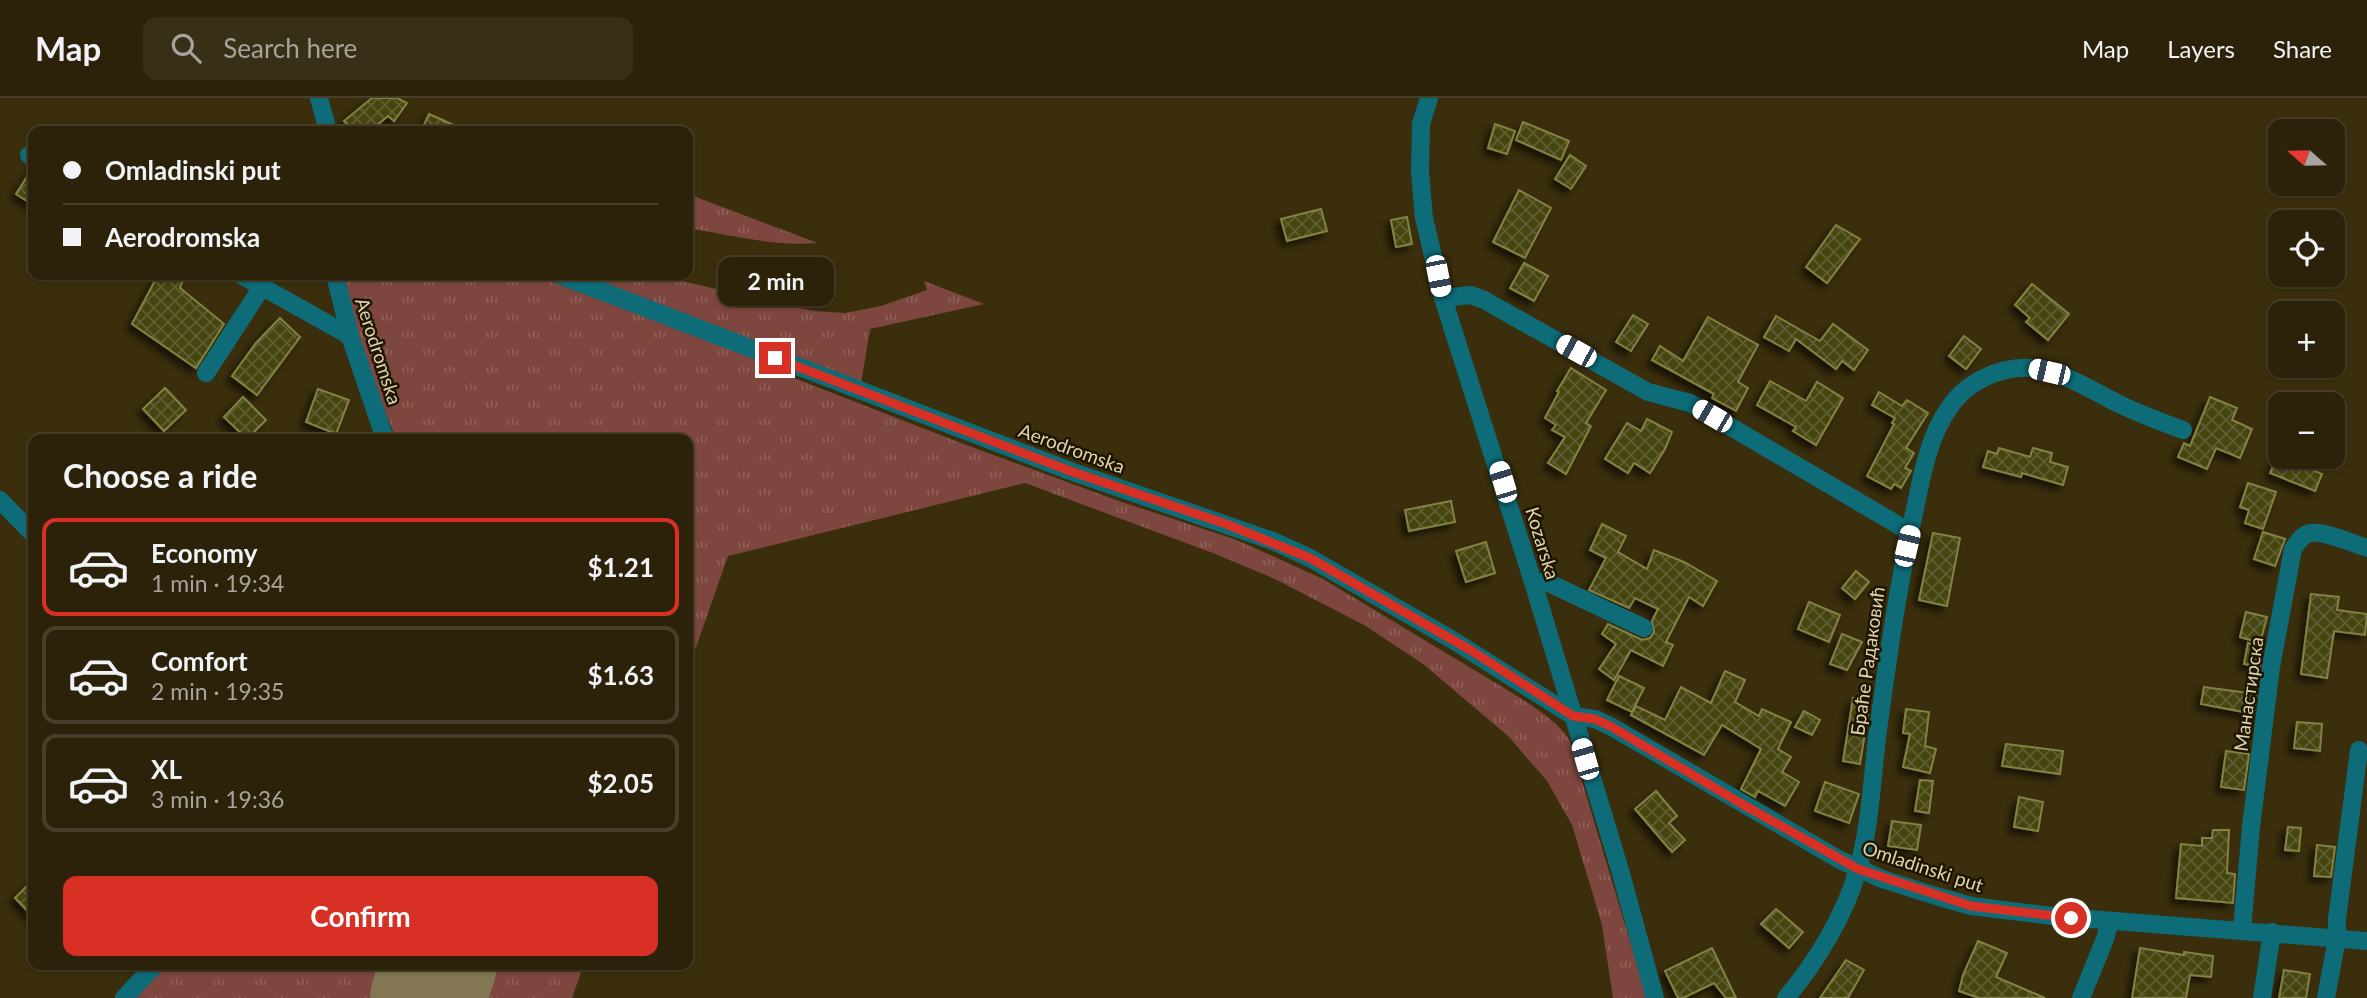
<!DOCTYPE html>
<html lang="en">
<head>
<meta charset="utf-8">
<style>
	:root { --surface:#2c2209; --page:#382f17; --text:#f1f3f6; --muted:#a6a49c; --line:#483f2a; --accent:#d93025 }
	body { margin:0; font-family:Lato,sans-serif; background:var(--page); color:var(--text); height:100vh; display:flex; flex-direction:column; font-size:26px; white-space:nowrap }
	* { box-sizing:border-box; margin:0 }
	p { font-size:23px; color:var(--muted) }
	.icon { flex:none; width:38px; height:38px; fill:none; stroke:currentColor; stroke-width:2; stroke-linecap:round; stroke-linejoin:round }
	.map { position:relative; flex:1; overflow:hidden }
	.drawer { position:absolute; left:28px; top:336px; width:665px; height:536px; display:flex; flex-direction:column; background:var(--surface); border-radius:14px; box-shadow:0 2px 5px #0004,0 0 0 2px var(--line) }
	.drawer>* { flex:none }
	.hud { position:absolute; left:28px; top:28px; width:665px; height:154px; border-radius:14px; box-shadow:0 2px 5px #0004,0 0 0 2px var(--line); display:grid; align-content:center; height:154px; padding:0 35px; background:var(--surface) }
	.needle { width:46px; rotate:290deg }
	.fabs { position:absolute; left:2268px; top:21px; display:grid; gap:14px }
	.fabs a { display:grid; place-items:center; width:77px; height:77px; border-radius:14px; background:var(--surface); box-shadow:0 2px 5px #0004,0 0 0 2px var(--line); font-size:35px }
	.end { position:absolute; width:32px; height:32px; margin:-16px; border:9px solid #d93025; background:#fff; box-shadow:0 0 0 4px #fff }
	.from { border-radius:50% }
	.bubble { position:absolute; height:49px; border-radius:14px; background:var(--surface); box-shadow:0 2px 5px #0004,0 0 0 2px var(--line); font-size:23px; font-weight:700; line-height:49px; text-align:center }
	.car { position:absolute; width:21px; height:42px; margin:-21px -10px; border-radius:9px; box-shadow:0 0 5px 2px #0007; background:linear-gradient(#fff 24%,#345 0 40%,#fff 0 76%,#345 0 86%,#fff 0) }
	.hud b { display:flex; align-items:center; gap:24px; height:66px; font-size:26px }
	.hud b+b { border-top:2px solid var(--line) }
	.hud i { width:18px; height:18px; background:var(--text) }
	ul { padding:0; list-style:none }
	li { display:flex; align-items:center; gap:21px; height:98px; margin:0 14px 10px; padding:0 21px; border:4px solid var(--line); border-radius:14px }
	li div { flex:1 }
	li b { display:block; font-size:26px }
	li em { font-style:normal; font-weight:700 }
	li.current { border-color:var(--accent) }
	li>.icon { width:63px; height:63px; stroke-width:1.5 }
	h2 { padding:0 35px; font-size:32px; line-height:84px }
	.button { display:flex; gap:14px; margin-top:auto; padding:14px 35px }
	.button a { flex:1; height:80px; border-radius:14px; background:var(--accent); color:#fff; font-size:28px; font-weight:700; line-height:80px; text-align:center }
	header { display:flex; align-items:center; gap:42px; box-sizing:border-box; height:98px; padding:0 35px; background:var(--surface); border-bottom:2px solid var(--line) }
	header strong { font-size:33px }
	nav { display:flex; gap:38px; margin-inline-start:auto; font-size:24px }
	.search { width:490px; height:63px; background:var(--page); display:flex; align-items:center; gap:18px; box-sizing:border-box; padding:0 24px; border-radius:14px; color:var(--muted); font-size:26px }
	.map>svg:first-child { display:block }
	.grass { fill:url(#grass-tufts) }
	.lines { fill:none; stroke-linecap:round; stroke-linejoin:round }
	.runway { stroke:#827654; stroke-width:116 }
	.building { fill:url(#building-cross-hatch); stroke:#828342; stroke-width:2; filter:url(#shadow) }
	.minor { stroke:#0d6c78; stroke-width:18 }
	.route { stroke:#d93025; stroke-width:9 }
	.labels { text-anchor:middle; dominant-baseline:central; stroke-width:5; stroke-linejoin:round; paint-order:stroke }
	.street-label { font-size:19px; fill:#dfd3b3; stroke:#1f1600 }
</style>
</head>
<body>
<header>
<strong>Map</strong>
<div class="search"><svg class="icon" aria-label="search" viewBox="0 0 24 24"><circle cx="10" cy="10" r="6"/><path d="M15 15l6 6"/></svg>Search here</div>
<nav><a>Map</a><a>Layers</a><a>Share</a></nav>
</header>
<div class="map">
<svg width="2367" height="900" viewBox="0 0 2367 900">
	<defs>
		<pattern id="grass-tufts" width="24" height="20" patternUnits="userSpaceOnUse" patternTransform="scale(1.75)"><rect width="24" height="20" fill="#7d463e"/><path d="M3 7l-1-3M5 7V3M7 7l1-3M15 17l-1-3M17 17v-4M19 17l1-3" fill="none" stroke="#8f6058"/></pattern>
		<pattern id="building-cross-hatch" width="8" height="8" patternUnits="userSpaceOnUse" patternTransform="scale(1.75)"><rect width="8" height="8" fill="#441"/><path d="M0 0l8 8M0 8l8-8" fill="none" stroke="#5f5e31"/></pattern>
		<filter id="shadow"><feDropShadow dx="-5" dy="5" stdDeviation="3.5" flood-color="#0009"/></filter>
	</defs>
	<rect width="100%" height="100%" fill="#3a2e0c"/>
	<g class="grass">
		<path d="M688,96L818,145C775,149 731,137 688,130Z"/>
		<path d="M341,177H534L772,267L771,271L961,345L1119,403L1234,441L1275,459L1323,481L1514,596C1535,610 1557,622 1570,643L1647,900H1613L1602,827L1572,727L1547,683L1508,638L1423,566L1364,527L1275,481L1218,457L1025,385L728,458L688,572V341H396L367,268Z"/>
		<polygon points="574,177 657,177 783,207 815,213 845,215 881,208 927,192 924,183 984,206 870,231 861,286"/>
		<polygon points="166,866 584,866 572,900 132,900"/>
	</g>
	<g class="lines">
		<polyline class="runway" points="428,900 439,866"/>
	</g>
	<g class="building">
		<polygon points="372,0 397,0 407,5 394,23 388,18 370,33 353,33 344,23"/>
		<polygon points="429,16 467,33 421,33"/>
		<polygon points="1523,24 1569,43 1561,62 1516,42"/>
		<polygon points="1495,26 1515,33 1507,56 1488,50"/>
		<polygon points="1570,57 1586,68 1571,91 1555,81"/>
		<polygon points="32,71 33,71 33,107 16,96"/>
		<polygon points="1519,92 1551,110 1525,160 1493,144"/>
		<polygon points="1321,111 1327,133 1287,143 1281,121"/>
		<polygon points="1407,119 1412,146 1396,149 1391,122"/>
		<polygon points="1836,127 1860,141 1827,185 1806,169"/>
		<polygon points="1524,165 1548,178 1534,203 1510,190"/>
		<polygon points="158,177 185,177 180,190 224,226 196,270 132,226"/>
		<polygon points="2032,186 2069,216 2048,242 2026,224 2030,220 2015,207"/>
		<polygon points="1633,217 1648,226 1631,253 1616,244"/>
		<polygon points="1776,218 1820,243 1833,226 1868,252 1854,272 1842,263 1836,271 1796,241 1789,253 1764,239"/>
		<polygon points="1708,219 1758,247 1738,284 1748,290 1736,313 1712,300 1714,296 1652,262 1660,248 1683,263"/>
		<polygon points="280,220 300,239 257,297 232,278 256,245"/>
		<polygon points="1964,238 1981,251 1966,271 1949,258"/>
		<polygon points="1571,270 1606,292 1586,325 1591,328 1566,376 1548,365 1565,339 1552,332 1556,327 1545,320 1559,294 1557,293"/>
		<polygon points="1770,283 1806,303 1817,284 1843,300 1816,347 1793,333 1796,329 1757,307"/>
		<polygon points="165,290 186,312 164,333 143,311"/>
		<polygon points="318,291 349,302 336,336 306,324"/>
		<polygon points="1879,294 1902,308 1907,302 1928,315 1906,350 1914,355 1905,370 1911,373 1901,390 1894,386 1891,391 1867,378 1894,326 1892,325 1895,320 1872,307"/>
		<polygon points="243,299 266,322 247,341 224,319"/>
		<polygon points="2210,299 2237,310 2232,322 2252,331 2240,360 2216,350 2207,371 2178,359 2184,345 2190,348"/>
		<polygon points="1647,321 1672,334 1665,351 1650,375 1634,365 1628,375 1605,361 1627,325 1641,333"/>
		<polygon points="1999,350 2030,359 2033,350 2052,355 2050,364 2068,369 2063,387 2022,375 2021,379 1983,369 1988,353 1997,356"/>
		<polygon points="2277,359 2318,359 2312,372 2322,376 2315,393 2270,375"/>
		<polygon points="2248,385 2276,394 2263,431 2245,425 2249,412 2240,409"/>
		<polygon points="1451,403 1455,424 1409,433 1405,412"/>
		<polygon points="1602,426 1626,438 1618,454 1647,471 1654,452 1684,464 1717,483 1703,508 1689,499 1666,544 1673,547 1663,568 1631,552 1614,582 1599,571 1616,546 1602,536 1608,526 1642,542 1650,540 1654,534 1652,523 1658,511 1635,500 1629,510 1589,492 1606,460 1590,452"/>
		<polygon points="2263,434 2285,441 2275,468 2254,461"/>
		<polygon points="1933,435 1960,440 1947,508 1919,502"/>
		<polygon points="1486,444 1495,475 1466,484 1456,453"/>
		<polygon points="1856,473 1869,484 1855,501 1842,490"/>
		<polygon points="2311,496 2339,499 2337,512 2367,516 2365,537 2334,533 2327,580 2301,576"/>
		<polygon points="1809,504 1840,517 1829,544 1798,531"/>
		<polygon points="2246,514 2267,519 2260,545 2240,539"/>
		<polygon points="1842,536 1862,544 1847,572 1830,566"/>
		<polygon points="2248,545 2263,548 2260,569 2244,566"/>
		<polygon points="1725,573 1745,582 1735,604 1759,618 1762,611 1791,624 1778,651 1791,659 1782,674 1799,684 1785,708 1758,693 1755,699 1741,691 1761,651 1722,627 1704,657 1631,617 1636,608 1665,622 1681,589 1711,605"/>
		<polygon points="1619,578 1644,590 1632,614 1607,602"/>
		<polygon points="2204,589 2256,596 2254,616 2201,606"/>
		<polygon points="1853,600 1870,603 1860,666 1843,663"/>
		<polygon points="1906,611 1929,614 1925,648 1936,651 1930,675 1903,669 1910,636 1903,635"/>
		<polygon points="1804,613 1820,622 1812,637 1795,629"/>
		<polygon points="2297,624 2322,626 2320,653 2294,650"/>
		<polygon points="2006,646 2063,653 2060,676 2002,668"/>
		<polygon points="2226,653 2249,656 2244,692 2221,689"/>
		<polygon points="1920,682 1933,683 1929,715 1915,713"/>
		<polygon points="1825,684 1859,696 1849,725 1815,713"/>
		<polygon points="1656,693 1677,718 1669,725 1685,742 1672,754 1635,711"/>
		<polygon points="2019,699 2043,704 2038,733 2014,729"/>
		<polygon points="1892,723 1921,727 1917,752 1888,748"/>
		<polygon points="2288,729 2301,730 2299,753 2285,752"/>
		<polygon points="2213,732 2229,732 2227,775 2235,776 2233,805 2176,800 2181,746 2202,748 2202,740 2212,740"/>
		<polygon points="2317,747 2335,749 2331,779 2314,778"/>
		<polygon points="33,782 33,819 15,800"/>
		<polygon points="1776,811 1803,834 1789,850 1761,826"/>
		<polygon points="1978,843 2007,855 1996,879 2045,900 1979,900 1959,893 1963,877"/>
		<polygon points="1712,850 1736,900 1726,900 1714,885 1683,900 1678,900 1665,873"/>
		<polygon points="2140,850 2184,857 2184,854 2213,858 2211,879 2190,877 2186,900 2132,900"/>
		<polygon points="1846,862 1864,872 1848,900 1820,900"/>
		<polygon points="2284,872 2310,876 2306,900 2279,900"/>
	</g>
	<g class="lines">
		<g class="minor">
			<polyline points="319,0 328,33"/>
			<polyline points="1429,0 1421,26 1420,74 1424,120 1443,200 1533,484 1620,772 1655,900"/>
			<polyline points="29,57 33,60"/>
			<polyline points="241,177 350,238"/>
			<polyline points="335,177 350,238 385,341"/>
			<polyline points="560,177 1073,374 1273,443 1310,460 1451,541 1573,618 1595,621 1612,629 1840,762 1882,781 1936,798 1971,808 2052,818 2367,843"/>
			<polyline points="1443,200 1471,197 1484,202 1648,294 1690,305 1910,434"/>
			<polyline points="206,275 262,189"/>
			<polyline points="0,402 33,436"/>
			<polyline points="1533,484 1549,485 1644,530"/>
			<path d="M2242,831L2251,729L2271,569L2293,451C2297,445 2302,437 2310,435C2323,432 2354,446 2367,450"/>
			<polyline points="124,900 156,866"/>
			<path d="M1786,900C1817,863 1845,817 1858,771C1870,729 1872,683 1877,640C1887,566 1897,493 1913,420C1921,384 1927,341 1949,310C1966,284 2000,268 2031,270C2061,272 2093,293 2119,306C2140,316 2161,324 2183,332"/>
			<polyline points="2081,900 2105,841 2110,823"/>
			<polyline points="2262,900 2272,834"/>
			<polyline points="2326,900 2337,840 2337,821 2359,652"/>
		</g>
	</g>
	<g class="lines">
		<polyline class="route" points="775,260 1073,374 1226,426 1310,460 1472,553 1573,618 1595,621 1612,629 1742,706 1858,771 1971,808 2071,820"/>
	</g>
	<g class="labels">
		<g class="street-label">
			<text transform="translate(379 253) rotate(72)">Aerodromska</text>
			<text transform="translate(1072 350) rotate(20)">Aerodromska</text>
			<text transform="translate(1543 445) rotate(73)">Kozarska</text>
			<text transform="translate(1867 563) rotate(-82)">Браће Радаковић</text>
			<text transform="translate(2248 596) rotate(-82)">Манастирска</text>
			<text transform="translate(1923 768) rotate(18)">Omladinski put</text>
		</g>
	</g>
</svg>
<div class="fabs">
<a><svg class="needle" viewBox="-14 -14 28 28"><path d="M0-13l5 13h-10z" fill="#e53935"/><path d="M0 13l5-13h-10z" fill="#a6a49c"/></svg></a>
<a><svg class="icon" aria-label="locate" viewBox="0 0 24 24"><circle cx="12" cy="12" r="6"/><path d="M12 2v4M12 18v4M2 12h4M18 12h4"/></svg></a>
<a>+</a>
<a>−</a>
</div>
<i class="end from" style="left:2071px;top:820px"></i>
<i class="end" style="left:775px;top:260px"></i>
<div class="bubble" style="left:718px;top:159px;width:116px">2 min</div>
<i class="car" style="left:1438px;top:178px;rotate:169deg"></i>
<i class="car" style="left:1576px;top:253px;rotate:299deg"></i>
<i class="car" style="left:2049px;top:274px;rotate:283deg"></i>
<i class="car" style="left:1712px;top:318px;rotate:300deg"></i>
<i class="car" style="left:1503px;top:384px;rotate:343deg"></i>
<i class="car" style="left:1907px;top:448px;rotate:13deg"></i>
<i class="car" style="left:1585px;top:661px;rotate:344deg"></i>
<div class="hud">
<b><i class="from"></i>Omladinski put</b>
<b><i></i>Aerodromska</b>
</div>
<section class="drawer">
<h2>Choose a ride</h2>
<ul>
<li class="current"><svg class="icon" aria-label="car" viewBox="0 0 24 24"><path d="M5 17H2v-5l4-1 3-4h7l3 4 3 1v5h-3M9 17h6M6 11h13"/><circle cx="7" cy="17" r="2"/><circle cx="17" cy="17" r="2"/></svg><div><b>Economy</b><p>1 min · 19:34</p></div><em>$1.21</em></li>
<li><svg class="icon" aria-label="car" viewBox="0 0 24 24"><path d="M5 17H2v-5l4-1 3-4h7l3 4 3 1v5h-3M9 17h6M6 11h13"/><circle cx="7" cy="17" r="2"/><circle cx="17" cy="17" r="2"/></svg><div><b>Comfort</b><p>2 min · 19:35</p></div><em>$1.63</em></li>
<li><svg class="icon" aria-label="car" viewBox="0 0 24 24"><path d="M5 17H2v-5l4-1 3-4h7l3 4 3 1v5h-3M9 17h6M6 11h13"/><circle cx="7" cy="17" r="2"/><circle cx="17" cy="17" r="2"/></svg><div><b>XL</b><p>3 min · 19:36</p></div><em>$2.05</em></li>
</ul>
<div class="button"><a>Confirm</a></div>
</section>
</div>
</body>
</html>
